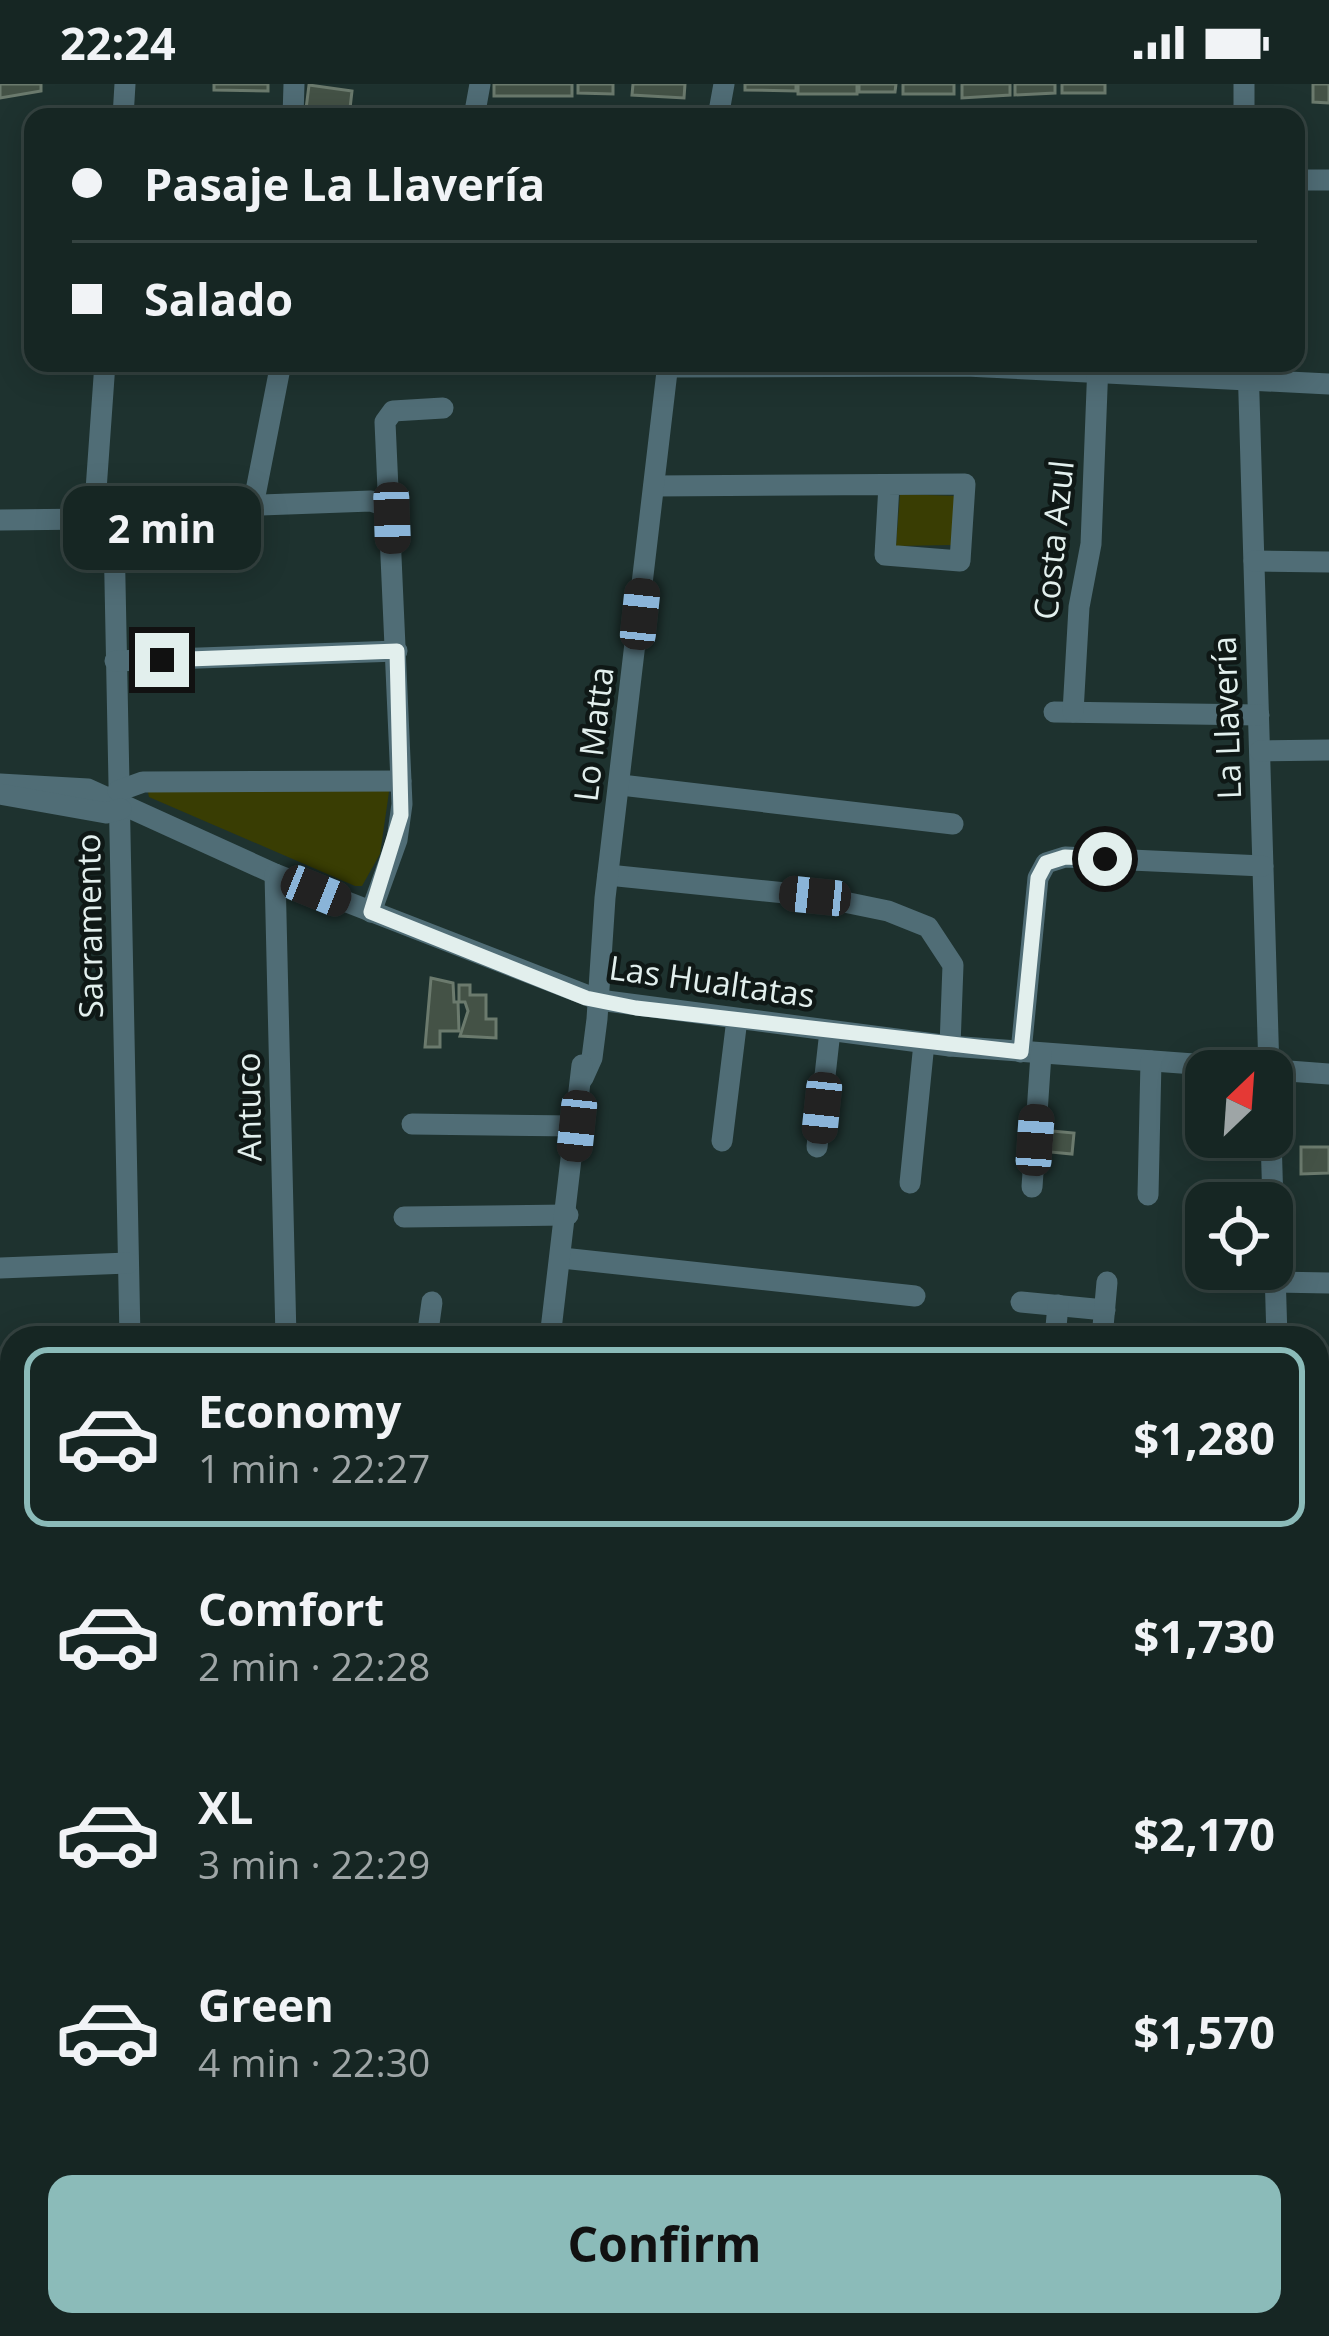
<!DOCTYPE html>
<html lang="en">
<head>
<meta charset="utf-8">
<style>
	:root { --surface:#162623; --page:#233230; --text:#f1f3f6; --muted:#9ea5a6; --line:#354341; --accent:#8bbbb9 }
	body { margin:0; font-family:"Open Sans",sans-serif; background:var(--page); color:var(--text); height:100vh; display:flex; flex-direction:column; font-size:45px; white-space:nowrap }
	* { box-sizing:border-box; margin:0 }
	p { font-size:39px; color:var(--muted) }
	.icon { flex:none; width:66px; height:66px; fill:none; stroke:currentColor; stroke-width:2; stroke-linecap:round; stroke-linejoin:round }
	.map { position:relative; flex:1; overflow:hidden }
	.sheet { position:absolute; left:0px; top:1242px; width:1329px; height:1011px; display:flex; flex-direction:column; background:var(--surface); border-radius:36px 36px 0 0; box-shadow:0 6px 30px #0003,0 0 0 3px var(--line) }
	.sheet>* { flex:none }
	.guide { position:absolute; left:24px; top:24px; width:1281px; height:264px; border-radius:24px; box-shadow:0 6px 30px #0003,0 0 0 3px var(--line); display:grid; align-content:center; height:264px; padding:0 48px; background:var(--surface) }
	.needle { width:78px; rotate:25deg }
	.fabs { position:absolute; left:1185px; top:966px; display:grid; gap:24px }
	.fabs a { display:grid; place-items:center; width:108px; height:108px; border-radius:24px; background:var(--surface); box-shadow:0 6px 30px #0003,0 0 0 3px var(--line); font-size:60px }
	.end { position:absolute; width:54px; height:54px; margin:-27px; border:15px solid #e2efed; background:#111; box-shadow:0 0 0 6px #111 }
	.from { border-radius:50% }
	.bubble { position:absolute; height:84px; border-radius:24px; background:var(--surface); box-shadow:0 6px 30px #0003,0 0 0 3px var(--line); font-size:39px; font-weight:700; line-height:84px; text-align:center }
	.car { position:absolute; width:36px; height:72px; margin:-36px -18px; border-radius:15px; box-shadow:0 0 9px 3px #0007; background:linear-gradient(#222 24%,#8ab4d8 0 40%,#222 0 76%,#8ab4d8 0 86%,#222 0) }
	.guide b { display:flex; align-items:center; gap:42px; height:114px; font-size:45px }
	.guide b+b { border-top:3px solid var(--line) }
	.guide i { width:30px; height:30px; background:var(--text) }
	ul { padding:21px 0 0; list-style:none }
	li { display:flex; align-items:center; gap:36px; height:180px; margin:0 24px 18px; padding:0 24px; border:6px solid transparent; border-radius:24px }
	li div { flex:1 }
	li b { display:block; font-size:45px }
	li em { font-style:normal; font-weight:700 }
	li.on { border-color:var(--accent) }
	li>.icon { width:108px; height:108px; stroke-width:1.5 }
	.action { display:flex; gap:24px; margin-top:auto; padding:24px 48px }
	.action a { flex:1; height:138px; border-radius:24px; background:var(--accent); color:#111; font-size:48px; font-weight:700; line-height:138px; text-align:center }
	.status { display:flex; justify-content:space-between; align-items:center; height:84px; padding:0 60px; background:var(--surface); direction:ltr }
	.status svg { height:33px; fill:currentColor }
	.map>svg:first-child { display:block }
	.built { fill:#1e3c37 }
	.green { fill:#393d03 }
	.building { fill:#445246; stroke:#6b7a6d; stroke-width:3 }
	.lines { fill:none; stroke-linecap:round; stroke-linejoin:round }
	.path { stroke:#7c8d8a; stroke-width:3; stroke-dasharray:3 9; stroke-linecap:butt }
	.minor { stroke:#506d76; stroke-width:21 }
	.major { stroke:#6dacbf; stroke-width:27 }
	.highway { stroke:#78c5dc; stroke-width:30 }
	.route { stroke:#e2efed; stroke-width:15 }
	.labels { text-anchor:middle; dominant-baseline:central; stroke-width:9; stroke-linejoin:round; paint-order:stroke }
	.street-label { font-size:33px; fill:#e2efed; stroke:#0f1816 }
</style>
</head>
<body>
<div class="status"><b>22:24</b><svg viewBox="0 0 49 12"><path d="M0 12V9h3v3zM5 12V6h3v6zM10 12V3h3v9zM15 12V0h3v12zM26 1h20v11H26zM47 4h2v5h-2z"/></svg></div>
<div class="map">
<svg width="1329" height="2252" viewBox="0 0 1329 2252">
	<rect width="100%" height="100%" fill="#1e322f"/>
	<polygon class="built" points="0,1918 12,1919 12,2241 228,2241 226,2252 0,2252"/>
	<g class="green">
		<polygon points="900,410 956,412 953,461 896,462"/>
		<polygon points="390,701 380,770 362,802 355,802 149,713 147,704"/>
		<polygon points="1317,1919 1329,1920 1329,2202 1317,2210"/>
		<polygon points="228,2241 1269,2241 1252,2252 227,2252"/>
	</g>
	<g class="building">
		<polygon points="0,0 41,0 41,7 0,14"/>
		<polygon points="214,0 268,0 268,7 214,6"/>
		<rect x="494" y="0" width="78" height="12"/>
		<polygon points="578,0 613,0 613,10 578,9"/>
		<polygon points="633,0 685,0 684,14 632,11"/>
		<polygon points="745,0 796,0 796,7 745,6"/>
		<rect x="798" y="0" width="59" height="10"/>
		<polygon points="859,0 896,0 895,8 859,8"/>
		<rect x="903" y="0" width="51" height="10"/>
		<polygon points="962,0 1010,0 1010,11 962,14"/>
		<polygon points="1015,0 1055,0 1055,9 1015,11"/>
		<rect x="1062" y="0" width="43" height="9"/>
		<polygon points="1313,0 1329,0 1329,19 1313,18"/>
		<polygon points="309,1 352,7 349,33 305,33"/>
		<polygon points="431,894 453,899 454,918 458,918 459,947 440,947 440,963 425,963"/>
		<polygon points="459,901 470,901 470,911 486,911 486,935 496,935 496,954 460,952 468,927 465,918 459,918"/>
		<polygon points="1052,1047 1074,1049 1072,1070 1050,1068"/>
		<polygon points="1301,1063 1329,1063 1329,1089 1301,1090"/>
		<polygon points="0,1642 12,1643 12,1714 0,1714"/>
		<polygon points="2,1958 12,1959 12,2241 43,2241 30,2252 0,2252"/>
		<polygon points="230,2241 255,2241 254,2252 229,2252"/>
	</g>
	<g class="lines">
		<g class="path">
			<polyline points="2,1958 3,1925"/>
			<polyline points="532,2252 533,2241"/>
		</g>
		<g class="minor">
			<polyline points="123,33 125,0"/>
			<polyline points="293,33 294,0"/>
			<polyline points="474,33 480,0"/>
			<polyline points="718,33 724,0"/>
			<polyline points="1244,33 1244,0"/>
			<polyline points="1296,96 1329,96"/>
			<polyline points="105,279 96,406 114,448 130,1254"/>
			<polyline points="1248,279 1269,987"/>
			<polyline points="667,283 966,282 1329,300"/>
			<polyline points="654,402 965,400 960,477 885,471 889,401"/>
			<polyline points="253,422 281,279"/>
			<polyline points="0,436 92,435 123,426 371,417 386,422"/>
			<polyline points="1254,477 1329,478"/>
			<polyline points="115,577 397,567"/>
			<polyline points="1054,628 1259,631"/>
			<polyline points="1073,628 1079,523 1091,460 1098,279"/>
			<polyline points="1260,667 1329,666"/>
			<polyline points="0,700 88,705 275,790 599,916 950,962 1329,990"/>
			<polyline points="621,701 953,740"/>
			<polyline points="118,707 143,698 401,697"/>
			<polyline points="0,710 106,729 121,725"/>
			<polyline points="275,790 286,1254"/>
			<polyline points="608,791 815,812 888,827 928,843 953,881 950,962"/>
			<polyline points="371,828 397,756 402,720 385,338 393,327 443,324"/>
			<polyline points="1021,968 1038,794 1046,779 1065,773 1263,782"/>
			<polyline points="583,994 592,974 597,935 605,814 668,279"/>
			<polyline points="412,1040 577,1042"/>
			<polyline points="1271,1053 1277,1254"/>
			<polyline points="722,1057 737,935"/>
			<polyline points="817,1063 830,947"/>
			<polyline points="910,1099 924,959"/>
			<polyline points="1032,1103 1041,970"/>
			<polyline points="1148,1111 1151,977"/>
			<polyline points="404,1133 568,1131"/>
			<polyline points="562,1174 915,1212"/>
			<polyline points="0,1184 128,1179"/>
			<polyline points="1275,1198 1329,1199"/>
			<polyline points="1021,1218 1105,1226"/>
			<polyline points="427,1254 432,1218"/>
			<polyline points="550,1254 582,981"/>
			<polyline points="1055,1254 1058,1221"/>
			<polyline points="1102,1254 1107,1198"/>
			<polyline points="0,1329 12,1329"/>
			<polyline points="1317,1444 1329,1444"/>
			<polyline points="11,1564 12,1508"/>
			<polyline points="1317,1595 1329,1595"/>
			<polyline points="0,1612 7,1612"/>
			<polyline points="1317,1986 1329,1980"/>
			<polyline points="110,2252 111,2241"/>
			<polyline points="1308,2252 1329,2238"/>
		</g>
		<g class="major">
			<polyline points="0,1764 12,1764"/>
			<polyline points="1317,1770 1329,1769"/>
			<polyline points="0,1871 12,1872"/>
			<polyline points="1317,1909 1329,1910"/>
		</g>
		<g class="highway">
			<polyline points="0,1785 12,1787"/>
			<polyline points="1317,1821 1329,1818"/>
			<polyline points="0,1838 12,1839"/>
			<polyline points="1317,1865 1329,1865"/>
		</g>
	</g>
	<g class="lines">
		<polyline class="route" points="162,576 397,567 401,731 371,828 586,914 636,924 1021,968 1038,794 1046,779 1065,773 1105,775"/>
	</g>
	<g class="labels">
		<g class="street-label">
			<text transform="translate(1053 456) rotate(-84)">Costa Azul</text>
			<text transform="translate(1226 634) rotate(-92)">La Llavería</text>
			<text transform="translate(593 650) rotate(-83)">Lo Matta</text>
			<text transform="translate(89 842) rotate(-91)">Sacramento</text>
			<text transform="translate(712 897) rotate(8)">Las Hualtatas</text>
			<text transform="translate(248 1023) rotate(-91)">Antuco</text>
		</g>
	</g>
</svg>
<div class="fabs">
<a><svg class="needle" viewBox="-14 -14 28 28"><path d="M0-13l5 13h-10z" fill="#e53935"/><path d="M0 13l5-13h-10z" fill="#9ea5a6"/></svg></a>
<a><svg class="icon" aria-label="locate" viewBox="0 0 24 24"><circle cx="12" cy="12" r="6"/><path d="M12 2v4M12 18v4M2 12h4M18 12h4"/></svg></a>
</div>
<i class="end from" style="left:1105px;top:775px"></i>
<i class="end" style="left:162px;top:576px"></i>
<div class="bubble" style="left:63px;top:402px;width:198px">2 min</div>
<i class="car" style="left:392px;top:434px;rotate:178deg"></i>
<i class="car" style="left:640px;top:530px;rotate:6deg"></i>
<i class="car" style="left:316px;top:807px;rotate:112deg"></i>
<i class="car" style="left:815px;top:812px;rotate:276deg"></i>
<i class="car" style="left:822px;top:1024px;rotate:186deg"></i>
<i class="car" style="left:577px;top:1042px;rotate:186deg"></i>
<i class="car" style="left:1035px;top:1056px;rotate:4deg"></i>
<div class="guide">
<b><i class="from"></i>Pasaje La Llavería</b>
<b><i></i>Salado</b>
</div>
<section class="sheet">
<ul>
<li class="on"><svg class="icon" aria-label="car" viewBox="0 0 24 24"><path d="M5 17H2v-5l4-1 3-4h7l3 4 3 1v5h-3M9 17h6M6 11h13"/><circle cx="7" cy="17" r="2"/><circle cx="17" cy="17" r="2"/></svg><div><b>Economy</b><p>1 min · 22:27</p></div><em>$1,280</em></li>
<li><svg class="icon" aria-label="car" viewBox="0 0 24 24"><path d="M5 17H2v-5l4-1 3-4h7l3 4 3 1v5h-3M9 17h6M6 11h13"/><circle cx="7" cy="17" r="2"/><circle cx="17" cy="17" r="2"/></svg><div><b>Comfort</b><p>2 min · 22:28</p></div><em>$1,730</em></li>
<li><svg class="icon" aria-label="car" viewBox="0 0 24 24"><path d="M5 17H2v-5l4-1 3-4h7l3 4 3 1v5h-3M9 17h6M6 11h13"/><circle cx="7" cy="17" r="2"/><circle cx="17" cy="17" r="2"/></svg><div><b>XL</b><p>3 min · 22:29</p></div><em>$2,170</em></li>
<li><svg class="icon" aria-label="car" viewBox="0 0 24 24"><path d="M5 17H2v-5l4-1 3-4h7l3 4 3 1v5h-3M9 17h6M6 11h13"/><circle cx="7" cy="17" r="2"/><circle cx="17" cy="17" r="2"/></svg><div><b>Green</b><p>4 min · 22:30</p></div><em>$1,570</em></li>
</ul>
<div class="action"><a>Confirm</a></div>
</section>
</div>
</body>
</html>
